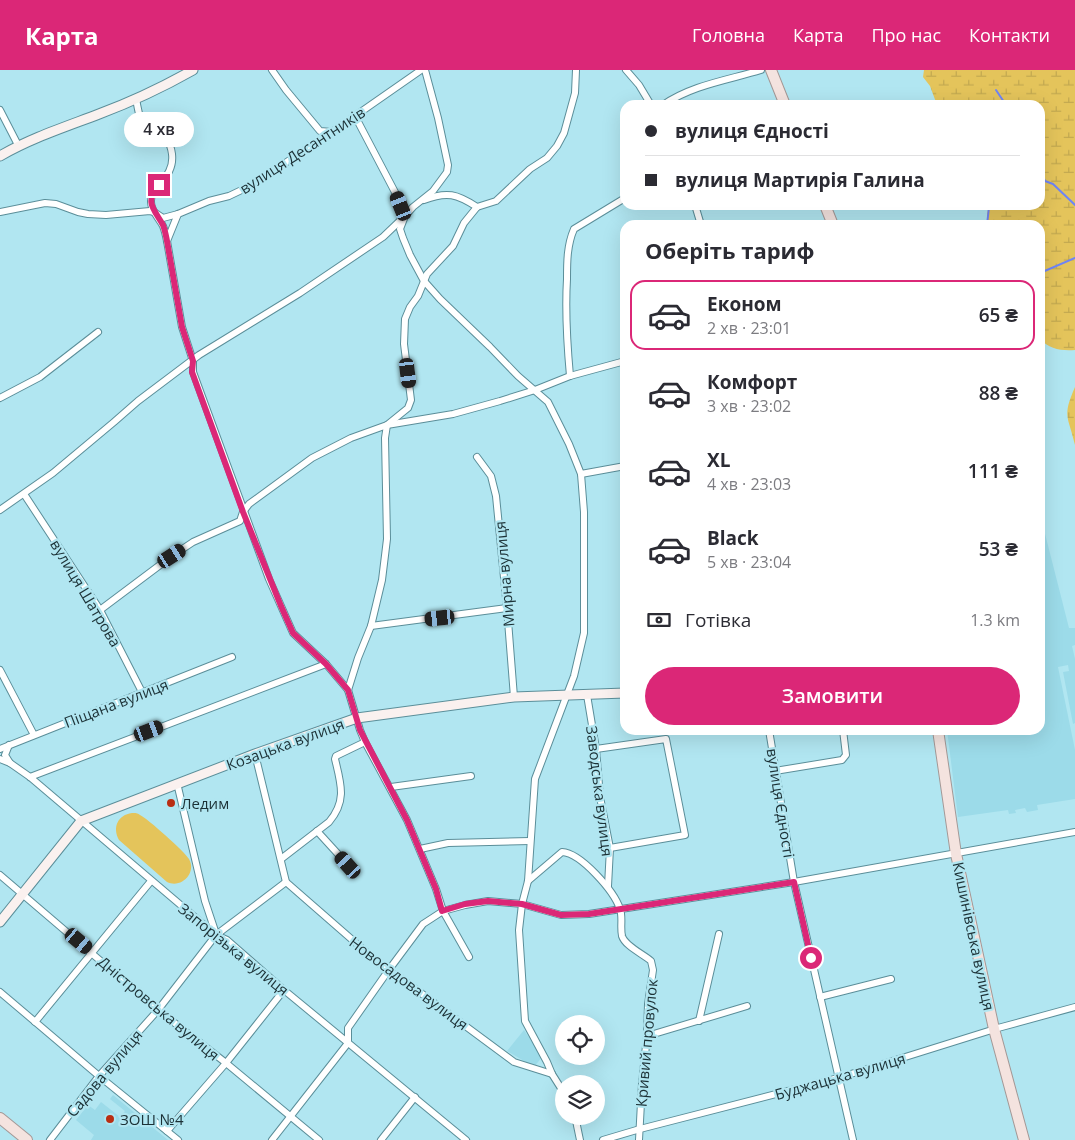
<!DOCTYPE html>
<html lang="uk">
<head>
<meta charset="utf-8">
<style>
	:root { --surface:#fff; --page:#f2f2f3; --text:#2b2b33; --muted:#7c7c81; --line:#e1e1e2; --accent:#db2777 }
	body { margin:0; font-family:"Open Sans",sans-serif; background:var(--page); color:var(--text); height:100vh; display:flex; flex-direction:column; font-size:19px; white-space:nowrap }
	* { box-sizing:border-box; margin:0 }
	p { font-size:16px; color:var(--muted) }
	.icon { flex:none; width:28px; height:28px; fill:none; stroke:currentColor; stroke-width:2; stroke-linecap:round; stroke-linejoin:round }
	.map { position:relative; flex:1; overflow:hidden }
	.panel { position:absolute; left:620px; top:150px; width:425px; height:515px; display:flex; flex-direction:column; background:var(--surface); border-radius:15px; box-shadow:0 5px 20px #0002 }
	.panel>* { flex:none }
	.banner { position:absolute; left:620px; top:30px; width:425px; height:110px; border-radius:15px; box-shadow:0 5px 20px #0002; display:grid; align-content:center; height:110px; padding:0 25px; background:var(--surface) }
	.tools { position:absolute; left:555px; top:945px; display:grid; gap:10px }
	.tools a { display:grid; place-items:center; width:50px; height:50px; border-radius:50%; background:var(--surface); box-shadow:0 5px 20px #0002; font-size:25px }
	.end { position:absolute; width:22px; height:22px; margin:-11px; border:6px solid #db2777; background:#fff; box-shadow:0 0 0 2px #fff }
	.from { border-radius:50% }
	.bubble { position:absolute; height:35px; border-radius:18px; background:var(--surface); box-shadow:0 5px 20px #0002; font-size:16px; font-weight:600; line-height:35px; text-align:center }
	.car { position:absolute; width:15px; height:30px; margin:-15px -8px; border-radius:6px; box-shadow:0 0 4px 1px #0007; background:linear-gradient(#222 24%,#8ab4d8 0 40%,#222 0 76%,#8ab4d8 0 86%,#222 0) }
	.banner b { display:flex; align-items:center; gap:18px; height:48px; font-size:19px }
	.banner b+b { border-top:1px solid var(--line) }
	.banner i { width:12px; height:12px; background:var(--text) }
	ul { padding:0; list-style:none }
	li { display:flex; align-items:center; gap:15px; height:70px; margin:0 10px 8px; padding:0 15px; border:2px solid transparent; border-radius:15px }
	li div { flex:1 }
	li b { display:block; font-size:19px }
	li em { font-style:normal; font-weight:600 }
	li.current { border-color:var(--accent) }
	li>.icon { width:45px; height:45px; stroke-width:1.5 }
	h2 { padding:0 25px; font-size:22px; line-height:60px }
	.pay { display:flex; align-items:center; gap:12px; height:55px; padding:0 25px; font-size:19px }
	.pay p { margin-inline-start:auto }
	.button { display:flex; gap:10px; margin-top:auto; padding:10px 25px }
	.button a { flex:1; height:58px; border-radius:30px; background:var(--accent); color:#fff; font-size:20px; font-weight:600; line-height:58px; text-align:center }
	header { display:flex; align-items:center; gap:30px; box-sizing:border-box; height:70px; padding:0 25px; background:var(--accent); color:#fff }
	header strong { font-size:24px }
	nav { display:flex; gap:28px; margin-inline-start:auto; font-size:18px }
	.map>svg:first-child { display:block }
	.built { fill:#9cdbe9 }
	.green { fill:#e4c45b }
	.wetland { fill:url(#wetland-marsh) }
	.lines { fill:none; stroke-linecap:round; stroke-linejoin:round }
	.stream { stroke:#6f85f6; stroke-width:2 }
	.street-casing { stroke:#5b8e99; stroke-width:8 }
	.secondary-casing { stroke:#5b8e99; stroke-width:11 }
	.primary-casing { stroke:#a49896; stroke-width:12 }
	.street { stroke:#fff; stroke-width:6 }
	.secondary { stroke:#faf1ef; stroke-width:9 }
	.primary { stroke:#f4e3df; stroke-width:10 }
	.route { stroke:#db2777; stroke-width:6 }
	.poi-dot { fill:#b92e13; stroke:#b1e6f1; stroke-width:2 }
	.labels { text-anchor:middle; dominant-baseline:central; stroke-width:4.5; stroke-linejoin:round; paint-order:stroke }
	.street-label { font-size:15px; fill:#1c3136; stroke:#b1e6f1 }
	.poi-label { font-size:15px; fill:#1c3136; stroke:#b1e6f1; text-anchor:start }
</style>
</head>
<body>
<header>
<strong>Карта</strong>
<nav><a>Головна</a><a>Карта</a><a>Про нас</a><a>Контакти</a></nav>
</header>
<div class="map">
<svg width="1075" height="1070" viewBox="0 0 1075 1070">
	<defs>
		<pattern id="wetland-marsh" width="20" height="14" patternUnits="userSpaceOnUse" patternTransform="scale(1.25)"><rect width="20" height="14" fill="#e4c45b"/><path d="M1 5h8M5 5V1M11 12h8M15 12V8" fill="none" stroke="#c3a950"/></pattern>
	</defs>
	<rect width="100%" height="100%" fill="#b1e6f1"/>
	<g class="built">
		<polygon points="1040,444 1069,558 1075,558 1075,575 1072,576 1075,589 1075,653 1073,654 1063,602 1069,601 1068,595 1058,597 1075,680 1075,729 1037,735 1038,740 1027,742 1025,738 1015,740 1016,743 1009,744 1008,740 958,747 947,660 1040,660"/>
		<polygon points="524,960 542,987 534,997 507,981"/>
		<polygon points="113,1025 168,1070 91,1070 94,1065 76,1050 88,1035 95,1040 101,1032 120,1047 125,1041 110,1029"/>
	</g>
	<path class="green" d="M132,743C136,743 137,743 140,745C147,748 185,782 189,789C197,803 181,819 167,812L119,770C112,757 118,745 132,743Z"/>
	<g class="wetland">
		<path d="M924,0H1075V280C1061,281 1049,279 1040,269V155H987V144L989,135H1040V35H937L930,16L923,7Z"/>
		<path d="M1075,317V375C1068,345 1062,347 1075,317Z"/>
	</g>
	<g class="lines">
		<g class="stream">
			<polyline points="996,20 1006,35"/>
			<polyline points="1040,100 1045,111 1053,114 1075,135"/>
			<polyline points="987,155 989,137 993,135"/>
			<polyline points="1040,203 1075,188"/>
		</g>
		<g class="street-casing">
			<g id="street">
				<polyline points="272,0 286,20 320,61 332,62"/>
				<polyline points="626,0 639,15 651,35"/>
				<path d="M136,29C138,38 139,51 146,58C157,68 169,62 172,84C175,109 150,115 151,132C151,141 159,148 163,156C165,161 166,166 167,171L182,257L193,291V302L269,509L293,563L326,594L348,620"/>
				<path d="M663,35C692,15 728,10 761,0"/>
				<polyline points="0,40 18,75"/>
				<polyline points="355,46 397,126 405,146 400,159 403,168 410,185 424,211 440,229 490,277 518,306 548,332 569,374 581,404 584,442 584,563 574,606 535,709 528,811 522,834 519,860 525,951 547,992 552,1004 564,1023"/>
				<path d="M424,130C447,121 457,124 477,137"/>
				<polyline points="695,135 701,155"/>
				<polyline points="0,142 45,133 56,134 78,142 88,144 106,145 150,141 154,142 163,148 178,144 209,131 229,126 252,115 332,62 421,0"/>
				<polyline points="167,171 178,144"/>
				<path d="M570,306C567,273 565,242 567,209C567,192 567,175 574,159L625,128"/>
				<polyline points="0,328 40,307 98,262"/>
				<polyline points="477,387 491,406 496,426 507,538 514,627"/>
				<polyline points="581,404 625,396"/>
				<polyline points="24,424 100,540 143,624"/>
				<polyline points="0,440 53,403 114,352 138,331 199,285 300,223 383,167 405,146 413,137 433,121 447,102 448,95 438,48 425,0"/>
				<polyline points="100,540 172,486 193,472 240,451 243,442 249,434 312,388 351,368 387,355 453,344 500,331 535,320 570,306 625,291"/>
				<polyline points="371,556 507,538"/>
				<polyline points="0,600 34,665"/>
				<polyline points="587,625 596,679 600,727 610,778 608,816"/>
				<polyline points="769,660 794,812 853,1070"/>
				<polyline points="9,675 5,685 10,693"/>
				<polyline points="0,679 232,587"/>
				<polyline points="596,679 666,669 685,765 610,778"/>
				<polyline points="255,684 286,812 388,901 398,906 514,992 552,1004"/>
				<polyline points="0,689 10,693 30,707 216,865 227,870 284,920 466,1070"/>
				<polyline points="775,701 842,690 846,685 843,660"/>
				<polyline points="30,707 326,594"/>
				<polyline points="177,713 205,831 216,864"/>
				<polyline points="391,717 471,706"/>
				<polyline points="317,761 348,795"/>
				<polyline points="420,779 448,773 530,771"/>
				<path d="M281,789L329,752C347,731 341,714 335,689L336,686L365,672"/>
				<polyline points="0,805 158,940 226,993 319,1070"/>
				<path d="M528,811L562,782C581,783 614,821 620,839C623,847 620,857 622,866C625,876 643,884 651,891L653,900L648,934L647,966L642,1014L639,1070"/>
				<polyline points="469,887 443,841 436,819 407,750 365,672 360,660 348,620 358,588 371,556 382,510 387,469 385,368 387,355 408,338 411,330 404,274 405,249 410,237 418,226 427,204 453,176 464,153 477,137 496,131 530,99 547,88 557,76 564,63 575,23 576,0"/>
				<polyline points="0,922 99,1006 178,1070"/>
				<polyline points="820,927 891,909"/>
				<polyline points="699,951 719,864"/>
				<polyline points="35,952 151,811"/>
				<polyline points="647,966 747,936"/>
				<polyline points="575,1046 580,1070"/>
				<polyline points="167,1061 226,993 284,920"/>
				<polyline points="50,1070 99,1006 158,940 216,865 286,812"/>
				<polyline points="272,1070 348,973 348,958 388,901 423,854 443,841 465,835 488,831 522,834 561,845 589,844 794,812 1075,762"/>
				<polyline points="381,1070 415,1027"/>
				<polyline points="603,1070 640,1059 838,1008 998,958 1075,937"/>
			</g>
		</g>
		<g class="secondary-casing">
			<g id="secondary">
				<path d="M0,86C31,68 65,57 99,44C131,32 163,17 193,0"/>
				<polyline points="0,852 81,751 255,684 357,648 514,627 625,623"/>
			</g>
		</g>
		<g class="primary-casing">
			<g id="primary">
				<polyline points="771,0 785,35"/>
				<polyline points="825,135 833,155"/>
				<polyline points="938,660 956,784 994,959 1024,1070"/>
				<polyline points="0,1048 27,1070"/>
			</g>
		</g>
		<use href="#street" class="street"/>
		<use href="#secondary" class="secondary"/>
		<use href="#primary" class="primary"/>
	</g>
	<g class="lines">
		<path class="route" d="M159,115C144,132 154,139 163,155C165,160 166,166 167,171L182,257L193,291L192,302L243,442L281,536L293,563L326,594L348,620L360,660L407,750L436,819L442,841L465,834L488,831L522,834L561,845L589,844L794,812L811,888"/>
	</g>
	<g class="poi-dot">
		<circle cx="171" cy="733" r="5"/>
		<circle cx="110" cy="1049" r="5"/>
	</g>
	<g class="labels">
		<g class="street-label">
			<text transform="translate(302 80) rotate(-33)">вулиця Десантників</text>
			<text transform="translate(504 504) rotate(-95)">Мирна вулиця</text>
			<text transform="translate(86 523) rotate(59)">вулиця Шатрова</text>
			<text transform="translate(116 633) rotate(-21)">Піщана вулиця</text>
			<text transform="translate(285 674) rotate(-20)">Козацька вулиця</text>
			<text transform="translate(600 721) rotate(83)">Заводська вулиця</text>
			<text transform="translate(781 733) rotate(81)">вулиця Єдності</text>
			<text transform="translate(974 866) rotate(78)">Кишинівська вулиця</text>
			<text transform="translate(234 879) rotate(39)">Запорізька вулиця</text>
			<text transform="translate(409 913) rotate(37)">Новосадова вулиця</text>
			<text transform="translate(159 938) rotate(40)">Дністровська вулиця</text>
			<text transform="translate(646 973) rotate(-85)">Кривий провулок</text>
			<text transform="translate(104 1003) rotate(-50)">Садова вулиця</text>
			<text transform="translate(840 1006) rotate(-16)">Буджацька вулиця</text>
		</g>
		<g class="poi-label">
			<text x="181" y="733">Ледим</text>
			<text x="120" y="1049">ЗОШ №4</text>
		</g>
	</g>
</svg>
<div class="tools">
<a><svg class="icon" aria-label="locate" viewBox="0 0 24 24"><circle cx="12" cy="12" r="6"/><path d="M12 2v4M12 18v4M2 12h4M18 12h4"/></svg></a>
<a><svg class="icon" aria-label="layers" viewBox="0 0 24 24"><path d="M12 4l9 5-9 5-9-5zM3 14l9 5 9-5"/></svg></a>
</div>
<i class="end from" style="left:811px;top:888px"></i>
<i class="end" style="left:159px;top:115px"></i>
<div class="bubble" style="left:124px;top:42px;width:70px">4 хв</div>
<i class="car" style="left:401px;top:136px;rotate:338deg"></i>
<i class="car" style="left:408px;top:303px;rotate:173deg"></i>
<i class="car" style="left:172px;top:486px;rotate:57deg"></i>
<i class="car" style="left:440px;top:548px;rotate:264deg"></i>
<i class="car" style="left:149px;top:661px;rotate:69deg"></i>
<i class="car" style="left:348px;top:795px;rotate:318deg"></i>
<i class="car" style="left:79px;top:871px;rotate:130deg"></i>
<div class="banner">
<b><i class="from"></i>вулиця Єдності</b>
<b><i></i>вулиця Мартирія Галина</b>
</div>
<section class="panel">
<h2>Оберіть тариф</h2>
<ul>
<li class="current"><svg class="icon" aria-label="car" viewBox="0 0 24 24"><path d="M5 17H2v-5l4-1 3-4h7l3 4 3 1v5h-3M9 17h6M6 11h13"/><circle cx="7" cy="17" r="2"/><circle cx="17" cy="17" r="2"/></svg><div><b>Економ</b><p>2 хв · 23:01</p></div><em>65 ₴</em></li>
<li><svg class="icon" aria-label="car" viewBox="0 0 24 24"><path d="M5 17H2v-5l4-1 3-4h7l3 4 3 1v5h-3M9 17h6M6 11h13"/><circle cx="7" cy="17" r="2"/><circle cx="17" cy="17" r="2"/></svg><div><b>Комфорт</b><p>3 хв · 23:02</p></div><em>88 ₴</em></li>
<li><svg class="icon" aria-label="car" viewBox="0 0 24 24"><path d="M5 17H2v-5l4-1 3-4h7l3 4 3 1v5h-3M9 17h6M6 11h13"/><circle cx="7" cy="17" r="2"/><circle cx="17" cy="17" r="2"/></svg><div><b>XL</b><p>4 хв · 23:03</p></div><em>111 ₴</em></li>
<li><svg class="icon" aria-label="car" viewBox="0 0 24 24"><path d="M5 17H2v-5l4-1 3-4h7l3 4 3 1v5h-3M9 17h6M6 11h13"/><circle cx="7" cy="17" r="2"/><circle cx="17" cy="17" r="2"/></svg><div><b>Black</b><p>5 хв · 23:04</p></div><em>53 ₴</em></li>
</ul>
<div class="pay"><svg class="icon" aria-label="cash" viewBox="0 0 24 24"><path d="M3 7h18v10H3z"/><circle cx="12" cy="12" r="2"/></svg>Готівка<p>1.3 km</p></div>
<div class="button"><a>Замовити</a></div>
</section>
</div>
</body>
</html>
